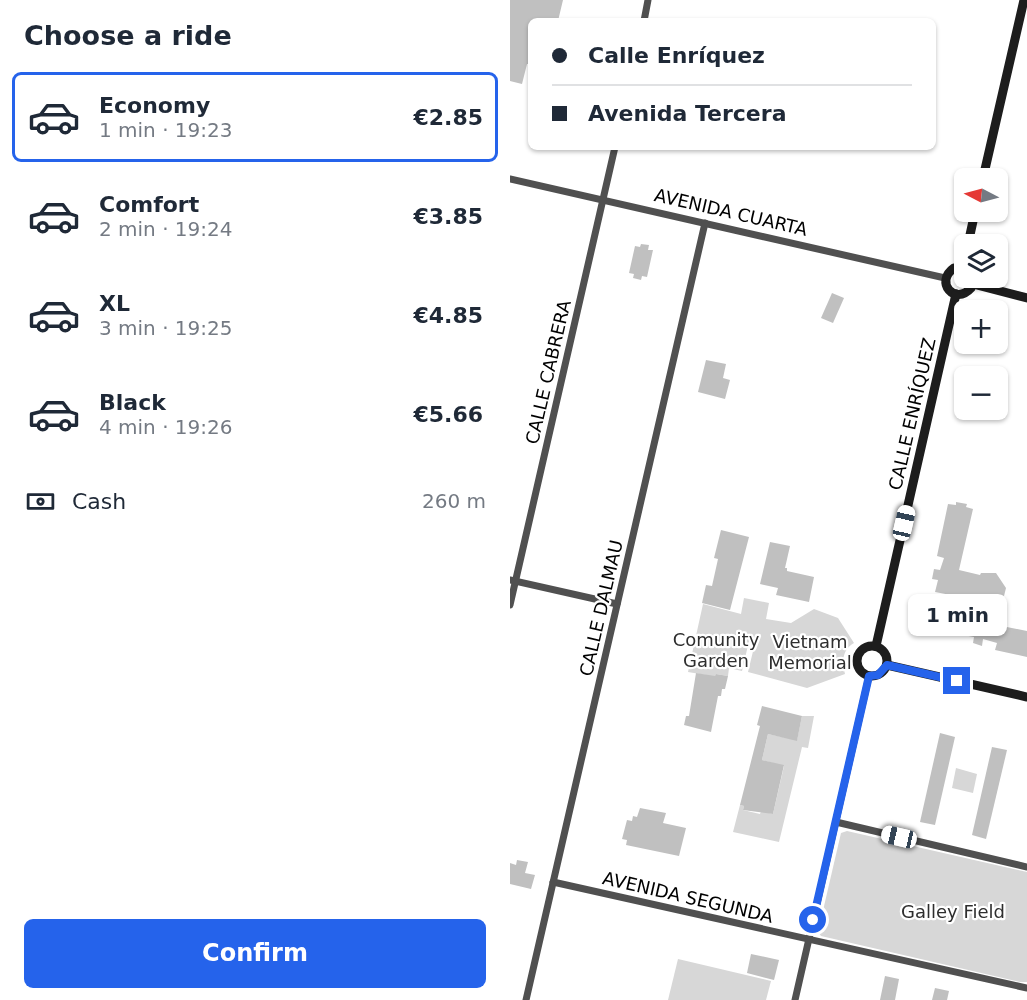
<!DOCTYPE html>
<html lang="en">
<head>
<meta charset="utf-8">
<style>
	:root { --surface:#fff; --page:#f6f6f7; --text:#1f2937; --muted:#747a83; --line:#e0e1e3; --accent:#2563eb }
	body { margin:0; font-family:"DejaVu Sans",sans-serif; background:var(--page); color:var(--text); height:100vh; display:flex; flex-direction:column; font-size:22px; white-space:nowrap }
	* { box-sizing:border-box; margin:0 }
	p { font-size:20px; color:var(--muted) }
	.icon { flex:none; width:33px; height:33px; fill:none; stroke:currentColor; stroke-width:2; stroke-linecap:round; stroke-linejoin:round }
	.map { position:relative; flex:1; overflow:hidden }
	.panel { display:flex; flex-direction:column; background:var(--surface); width:510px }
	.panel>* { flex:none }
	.banner { position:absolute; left:18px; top:18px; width:408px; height:132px; border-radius:9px; box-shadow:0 2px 4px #0004; display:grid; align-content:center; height:132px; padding:0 24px; background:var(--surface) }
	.needle { width:39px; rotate:276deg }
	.buttons { position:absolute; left:444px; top:168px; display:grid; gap:12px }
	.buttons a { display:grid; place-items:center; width:54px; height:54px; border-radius:9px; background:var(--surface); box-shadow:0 2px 4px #0004; font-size:30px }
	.end { position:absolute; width:27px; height:27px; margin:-14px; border:8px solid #2563eb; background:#fff; box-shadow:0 0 0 3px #fff }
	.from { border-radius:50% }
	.bubble { position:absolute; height:42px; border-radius:9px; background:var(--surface); box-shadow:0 2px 4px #0004; font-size:20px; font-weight:700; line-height:42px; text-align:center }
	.car { position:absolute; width:18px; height:36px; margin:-18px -9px; border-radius:8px; box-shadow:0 0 4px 2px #0007; background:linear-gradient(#fff 24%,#345 0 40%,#fff 0 76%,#345 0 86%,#fff 0) }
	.banner b { display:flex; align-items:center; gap:21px; height:57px; font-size:22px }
	.banner b+b { border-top:2px solid var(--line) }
	.banner i { width:15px; height:15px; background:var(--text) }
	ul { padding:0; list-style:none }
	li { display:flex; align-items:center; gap:18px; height:90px; margin:0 12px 9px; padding:0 12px; border:3px solid transparent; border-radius:9px }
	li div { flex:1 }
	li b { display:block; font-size:22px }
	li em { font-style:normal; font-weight:700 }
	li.selected { border-color:var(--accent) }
	li>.icon { width:54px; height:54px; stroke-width:1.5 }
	h2 { padding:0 24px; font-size:27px; line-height:72px }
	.pay { display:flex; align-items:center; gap:15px; height:66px; padding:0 24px; font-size:22px }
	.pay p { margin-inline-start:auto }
	.button { display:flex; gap:12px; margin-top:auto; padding:12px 24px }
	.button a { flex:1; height:69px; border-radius:9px; background:var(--accent); color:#fff; font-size:24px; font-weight:700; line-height:69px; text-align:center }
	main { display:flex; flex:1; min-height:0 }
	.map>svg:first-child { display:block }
	.green { fill:#d7d7d7 }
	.building { fill:#c0c0c0 }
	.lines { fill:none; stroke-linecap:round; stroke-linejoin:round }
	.street { stroke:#505050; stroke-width:7 }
	.secondary { stroke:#1d1d1d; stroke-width:9 }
	.route { stroke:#2563eb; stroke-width:8 }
	.labels { text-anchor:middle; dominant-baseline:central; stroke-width:4.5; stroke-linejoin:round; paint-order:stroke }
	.street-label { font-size:18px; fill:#000; stroke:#fff }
	.park-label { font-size:18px; fill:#2e2e2e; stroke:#fff }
</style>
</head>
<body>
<main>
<section class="panel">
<h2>Choose a ride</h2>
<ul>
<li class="selected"><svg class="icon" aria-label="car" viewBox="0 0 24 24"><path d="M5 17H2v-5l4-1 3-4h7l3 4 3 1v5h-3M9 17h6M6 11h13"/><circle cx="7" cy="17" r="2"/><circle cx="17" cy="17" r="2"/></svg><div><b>Economy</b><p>1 min · 19:23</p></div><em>€2.85</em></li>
<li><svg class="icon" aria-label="car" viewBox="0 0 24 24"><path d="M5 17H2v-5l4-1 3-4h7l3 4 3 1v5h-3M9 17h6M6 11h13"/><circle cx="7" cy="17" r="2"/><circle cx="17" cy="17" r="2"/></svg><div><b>Comfort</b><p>2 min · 19:24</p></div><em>€3.85</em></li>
<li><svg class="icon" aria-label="car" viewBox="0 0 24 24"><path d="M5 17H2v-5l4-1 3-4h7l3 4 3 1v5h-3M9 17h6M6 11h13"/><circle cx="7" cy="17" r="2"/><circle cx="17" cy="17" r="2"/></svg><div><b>XL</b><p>3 min · 19:25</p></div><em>€4.85</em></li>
<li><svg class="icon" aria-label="car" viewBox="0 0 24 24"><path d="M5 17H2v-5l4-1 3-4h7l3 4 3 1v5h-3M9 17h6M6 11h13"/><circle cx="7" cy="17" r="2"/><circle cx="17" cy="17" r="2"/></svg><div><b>Black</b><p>4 min · 19:26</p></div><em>€5.66</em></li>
</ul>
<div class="pay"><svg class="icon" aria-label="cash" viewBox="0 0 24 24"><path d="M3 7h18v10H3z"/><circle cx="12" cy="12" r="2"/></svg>Cash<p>260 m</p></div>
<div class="button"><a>Confirm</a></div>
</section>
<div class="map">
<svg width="517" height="1000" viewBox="0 0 517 1000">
	<rect width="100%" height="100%" fill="#fff"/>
	<g class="green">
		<path d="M234,598L259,603L256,619L281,623L304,609L328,618L344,643C332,650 332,661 335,674L297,688L238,672L245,643L239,641L232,671L219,668L218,676L206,674L204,681L196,675L178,672L193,604L231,614Z"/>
		<polygon points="292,716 304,716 298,748 292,747 269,842 223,832 230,805 234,806 233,810 250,814 251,811 263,814 274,766 252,760 258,734 287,740"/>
		<polygon points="446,768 467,774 463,793 442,788"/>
		<polygon points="337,831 517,872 517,982 510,982 311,936 308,932 331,833"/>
		<polygon points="168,959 261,981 256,1000 158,1000"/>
	</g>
	<g class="building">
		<polygon points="0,0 53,0 48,21 21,21 21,64 17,64 12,84 0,81"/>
		<polygon points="131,244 139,245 138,250 143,250 137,277 132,276 131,280 123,278 124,274 119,273 125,246 130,247"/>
		<polygon points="322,293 334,298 323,323 311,318"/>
		<polygon points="196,360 216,364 213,378 220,380 215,399 188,392"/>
		<polygon points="446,502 457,504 456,507 463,509 449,570 470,575 471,573 486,573 496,588 494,596 491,595 490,601 487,601 482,624 517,631 517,657 485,650 487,643 473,639 472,646 463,643 464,637 453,635 457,613 443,610 446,596 425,592 428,580 422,579 424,569 430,570 434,558 427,556 438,504 446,505"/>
		<polygon points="211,530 239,537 220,610 192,603 196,585 202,586 208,559 204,558"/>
		<polygon points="260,542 280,546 275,568 277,568 277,571 304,577 299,602 266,595 268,588 250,584"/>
		<polygon points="186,673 205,676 206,674 218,676 215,689 212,689 211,696 208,696 201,732 174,725 176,716 179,716"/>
		<polygon points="252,706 292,716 287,741 258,734 252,760 274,765 263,814 233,810 234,806 230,805 250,726 247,725"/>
		<polygon points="430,733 445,737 425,825 410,822"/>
		<polygon points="482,747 497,750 476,839 462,835"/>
		<polygon points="130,808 156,813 153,823 176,828 169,856 116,845 117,840 112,839 117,820 122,821 123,816 127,817"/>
		<polygon points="7,860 18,862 15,873 25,875 21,889 0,884 0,863 6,865"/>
		<polygon points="241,954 269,960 264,980 237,973"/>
		<polygon points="375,976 389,979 385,1000 370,1000"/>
		<polygon points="425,988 439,991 437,1000 422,1000"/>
	</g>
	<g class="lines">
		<g class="street">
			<polyline points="134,21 138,0"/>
			<polyline points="0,179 435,278"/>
			<polyline points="0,580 107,604"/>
			<polyline points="0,605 105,147"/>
			<polyline points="326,822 517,867"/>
			<polyline points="43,882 517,988"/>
			<polyline points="16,1000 195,223"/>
			<polyline points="285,1000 359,676"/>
		</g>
		<g class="secondary">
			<polyline points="473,178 514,0"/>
			<polyline points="458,244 465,212"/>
			<path d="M454,268H444C424,282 445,306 461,288L463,278"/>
			<polyline points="463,284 517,298"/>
			<circle cx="362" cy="661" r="15"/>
			<polyline points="366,646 446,294"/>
			<polyline points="377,665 517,697"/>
		</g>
	</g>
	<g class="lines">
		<polyline class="route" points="303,920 359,676 368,675 377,665 447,681"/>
	</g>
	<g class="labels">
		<g class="street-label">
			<text transform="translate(221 212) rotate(13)">AVENIDA CUARTA</text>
			<text transform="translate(38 372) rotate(-77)">CALLE CABRERA</text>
			<text transform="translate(402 414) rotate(-77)">CALLE ENRÍQUEZ</text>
			<text transform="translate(91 608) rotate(-77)">CALLE DALMAU</text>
			<text transform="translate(178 897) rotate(13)">AVENIDA SEGUNDA</text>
		</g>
		<g class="park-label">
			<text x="206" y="639">Comunity<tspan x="206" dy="21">Garden</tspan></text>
			<text x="300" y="641">Vietnam<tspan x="300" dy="21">Memorial</tspan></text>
			<text x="443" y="911">Galley Field</text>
		</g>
	</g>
</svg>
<div class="buttons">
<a><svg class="needle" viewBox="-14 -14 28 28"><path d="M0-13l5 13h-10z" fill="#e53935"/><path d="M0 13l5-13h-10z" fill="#747a83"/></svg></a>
<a><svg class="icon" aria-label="layers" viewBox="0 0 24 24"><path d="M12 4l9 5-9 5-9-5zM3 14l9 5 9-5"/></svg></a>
<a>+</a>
<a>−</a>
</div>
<i class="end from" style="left:303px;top:920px"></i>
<i class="end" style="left:447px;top:681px"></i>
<div class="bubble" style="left:398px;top:594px;width:99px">1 min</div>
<i class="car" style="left:394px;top:523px;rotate:13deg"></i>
<i class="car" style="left:389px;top:837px;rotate:283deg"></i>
<div class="banner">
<b><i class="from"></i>Calle Enríquez</b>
<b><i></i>Avenida Tercera</b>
</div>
</div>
</main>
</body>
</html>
